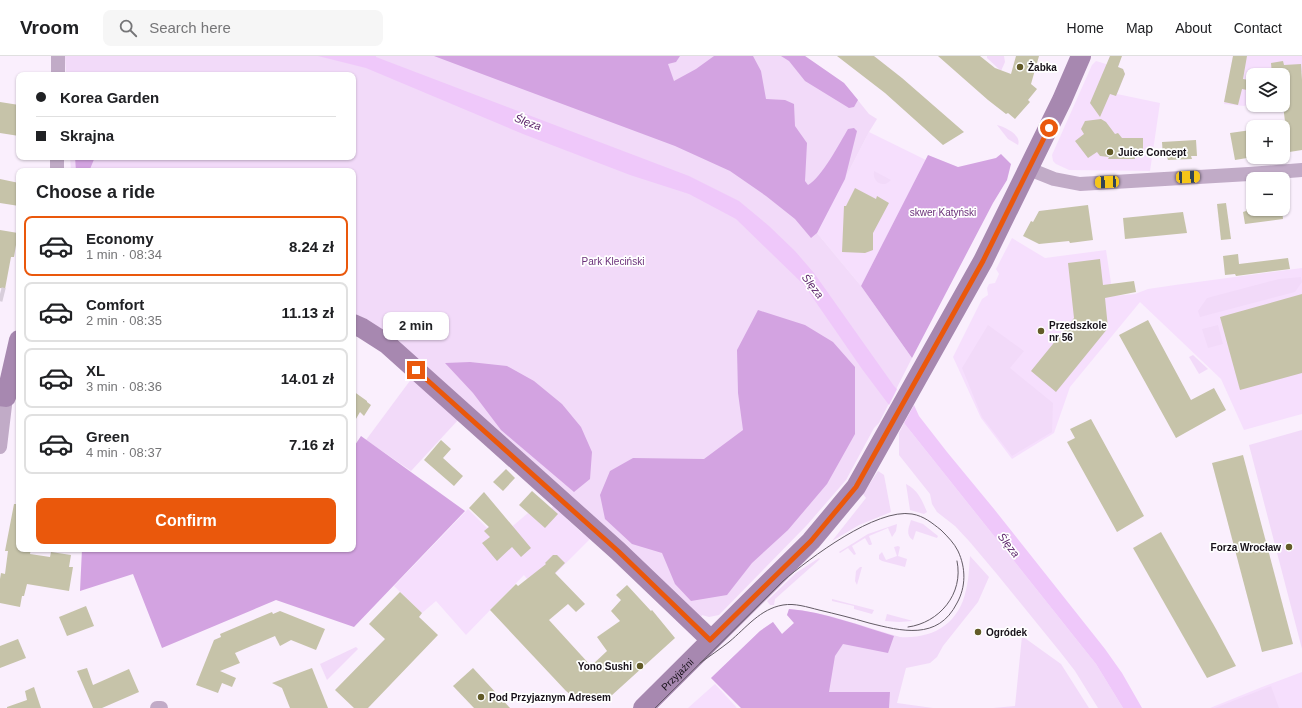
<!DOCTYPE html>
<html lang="en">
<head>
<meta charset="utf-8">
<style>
	:root { --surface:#fff; --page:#f6f6f6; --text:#202124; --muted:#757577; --line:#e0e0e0; --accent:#ea580c }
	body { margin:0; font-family:Helvetica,sans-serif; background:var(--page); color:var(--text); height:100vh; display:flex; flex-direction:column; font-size:15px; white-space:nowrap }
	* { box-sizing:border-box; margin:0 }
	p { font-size:13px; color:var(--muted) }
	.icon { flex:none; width:22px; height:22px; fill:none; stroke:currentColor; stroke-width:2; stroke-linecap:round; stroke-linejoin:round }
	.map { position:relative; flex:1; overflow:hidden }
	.panel { position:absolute; left:16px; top:112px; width:340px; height:384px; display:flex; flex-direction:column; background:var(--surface); border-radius:8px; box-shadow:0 1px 3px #0004 }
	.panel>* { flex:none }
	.banner { position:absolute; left:16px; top:16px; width:340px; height:88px; border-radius:8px; box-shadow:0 1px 3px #0004; display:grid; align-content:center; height:88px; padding:0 20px; background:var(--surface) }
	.controls { position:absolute; left:1246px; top:12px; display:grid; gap:8px }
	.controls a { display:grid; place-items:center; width:44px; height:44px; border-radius:8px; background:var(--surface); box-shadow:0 1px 3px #0004; font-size:20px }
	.end { position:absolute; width:18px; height:18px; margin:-9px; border:5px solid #ea580c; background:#fff; box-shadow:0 0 0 2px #fff }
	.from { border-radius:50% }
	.bubble { position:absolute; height:28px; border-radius:8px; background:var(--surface); box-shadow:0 1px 3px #0004; font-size:13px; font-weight:700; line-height:28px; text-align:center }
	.car { position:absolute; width:12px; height:24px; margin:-12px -6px; border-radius:5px; box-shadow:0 0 3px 1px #0007; background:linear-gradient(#f5c518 24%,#345 0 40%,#f5c518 0 76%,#345 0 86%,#f5c518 0) }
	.banner b { display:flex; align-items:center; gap:14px; height:38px; font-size:15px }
	.banner b+b { border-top:1px solid var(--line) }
	.banner i { width:10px; height:10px; background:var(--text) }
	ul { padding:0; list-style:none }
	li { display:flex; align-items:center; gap:12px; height:60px; margin:0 8px 6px; padding:0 12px; border:2px solid var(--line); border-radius:8px }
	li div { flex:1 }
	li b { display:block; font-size:15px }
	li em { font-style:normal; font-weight:700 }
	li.current { border-color:var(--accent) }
	li>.icon { width:36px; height:36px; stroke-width:1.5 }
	h2 { padding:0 20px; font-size:18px; line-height:48px }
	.button { display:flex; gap:8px; margin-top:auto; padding:8px 20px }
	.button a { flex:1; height:46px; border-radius:8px; background:var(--accent); color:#fff; font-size:16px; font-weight:700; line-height:46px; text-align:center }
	header { display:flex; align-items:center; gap:24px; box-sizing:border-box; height:56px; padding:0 20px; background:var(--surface); border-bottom:1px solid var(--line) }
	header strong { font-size:19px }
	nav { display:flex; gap:22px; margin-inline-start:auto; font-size:14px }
	.search { width:280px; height:36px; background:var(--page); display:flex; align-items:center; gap:10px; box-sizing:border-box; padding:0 14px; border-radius:8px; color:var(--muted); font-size:15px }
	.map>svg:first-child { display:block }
	.built { fill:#f6dffd }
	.green { fill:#f2daf9 }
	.forest { fill:#d3a3e1 }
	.water { fill:#efc8fa }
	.building { fill:#c6c3a9 }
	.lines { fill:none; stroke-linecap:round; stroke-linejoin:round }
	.street-tunnel { stroke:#d8cedb; stroke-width:14; stroke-dasharray:14 7; stroke-linecap:butt }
	.street { stroke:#c1abc7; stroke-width:14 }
	.secondary { stroke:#a788b0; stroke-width:20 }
	.tram { stroke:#635b65; stroke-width:1 }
	.route { stroke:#ea580c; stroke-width:5 }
	.poi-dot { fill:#625b27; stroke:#fff; stroke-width:1.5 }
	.labels { text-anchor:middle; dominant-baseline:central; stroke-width:3.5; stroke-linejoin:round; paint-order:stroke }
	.poi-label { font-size:10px; font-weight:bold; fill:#171119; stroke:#fff; text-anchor:start }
	.park-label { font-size:10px; fill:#6b317a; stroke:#fff }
	.street-label { font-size:10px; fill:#171119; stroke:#fff }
	.water-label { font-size:11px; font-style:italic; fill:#571e66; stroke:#fff }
</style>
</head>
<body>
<header>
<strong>Vroom</strong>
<div class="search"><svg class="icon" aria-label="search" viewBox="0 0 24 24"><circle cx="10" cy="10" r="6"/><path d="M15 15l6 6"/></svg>Search here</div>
<nav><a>Home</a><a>Map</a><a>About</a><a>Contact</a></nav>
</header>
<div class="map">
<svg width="1302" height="652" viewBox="0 0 1302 652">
	<rect width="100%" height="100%" fill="#faeffd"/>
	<g class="built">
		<polygon points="1233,0 1302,0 1302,16 1272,19 1253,19 1253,47 1244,50 1224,48"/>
		<polygon points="1096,5 1123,13 1125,18 1117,38 1160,47 1150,115 1069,114 1056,108 1053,105 1052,99 1092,9"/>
		<polygon points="869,76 926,104 861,230 817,177"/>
		<polygon points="1012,182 1045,202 1106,194 1113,240 1135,238 1148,233 1175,229 1302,212 1302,358 1244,374 1221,323 1140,246 1070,331 1054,377 1012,403 981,362 953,301 982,243 988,239 987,232 989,228 995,227 999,218 996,213"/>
		<polygon points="554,449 567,460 567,463 582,477 586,477 591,482 537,536 524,519 466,579 436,545 422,557 394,530 468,453 487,472 492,467 502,479 528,457 539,466"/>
		<polygon points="1302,616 1302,652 1210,652 1262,631"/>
		<polygon points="715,628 737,652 688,652"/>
	</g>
	<g class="green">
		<polygon points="65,0 805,0 844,27 869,58 877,63 869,76 817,177 861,230 912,302 879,367 874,372 846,424 807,469 719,559 709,561 702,559 700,564 353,262 353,115 71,115 70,101 353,101 353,19 66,19"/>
		<polygon points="987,0 1004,0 1005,6 1001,15 987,2"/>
		<path d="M997,69C1005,71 1022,79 1018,89L1008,83Z"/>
		<path d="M874,115L891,124C883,133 872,126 874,115Z"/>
		<polygon points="1301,221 1302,226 1295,236 1200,261 1198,255 1207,242 1279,223"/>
		<polygon points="988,269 1024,295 1010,312 1053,347 1052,376 1012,400 982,361 962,312"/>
		<polygon points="1218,269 1223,288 1208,292 1202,273"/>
		<polygon points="1193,299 1208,313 1199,318 1189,301"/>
		<polygon points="412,322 458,364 411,415 366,384"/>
		<polygon points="904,367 1096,608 1123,652 1098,652 1075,615 1061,597 996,517 969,485 955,470 937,456 932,448 930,438 899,399 899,377"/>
		<polygon points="1302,374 1302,593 1249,389"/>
		<polygon points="878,415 884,419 891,456 859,469 832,485 866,442 863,438"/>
		<path d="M906,428C918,434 922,444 927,456L924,458L910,454Z"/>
		<path d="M911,464L923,468L938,480L937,482L916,475L913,484C905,479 909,471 911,464Z"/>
		<polygon points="897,468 896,475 892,481 888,472 869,480 872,488 871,489 869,489 865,482 852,490 856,498 854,499 848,492 840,497 839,496 868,478"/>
		<polygon points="898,490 900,491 898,500 907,503 905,511 882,505 879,503 879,499 882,496 886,504 897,500 894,491"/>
		<path d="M970,500L989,521L978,546L943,590L937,601L930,607L906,612L897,647L933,652H741L711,622L760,575L773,566L782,578L794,567L787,559L789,553C827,556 864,571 900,581C933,583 959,568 966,534C969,523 969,511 970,500Z"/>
		<polygon points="819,502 820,503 775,543 774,549 770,549 767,545 796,517"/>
		<polygon points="860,511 862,511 857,529 855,525 856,515"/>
		<polygon points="832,543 874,554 872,558 854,553 854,550 832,545"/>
		<polygon points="887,558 913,565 899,566 885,565"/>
		<polygon points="1022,580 1061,608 1089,652 993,652 1015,650"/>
		<polygon points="356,591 358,593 327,624 320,608"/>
		<polygon points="1271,630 1279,652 1215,652"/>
	</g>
	<g class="forest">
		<path d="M434,0H680L676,6L668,8L674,25L696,13L714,0H753L761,15L766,43L785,44L794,48L795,70L807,87L805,125L808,129C822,121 839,88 848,73L854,72L857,75L845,123L817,177L811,182L795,163L766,140L730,115L675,90Z"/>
		<polygon points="781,0 805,0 844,27 858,44 854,51 849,52 805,25 789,5"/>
		<polygon points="1001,98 1011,108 1007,124 993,147 912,302 861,230 928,99 958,111 996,102"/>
		<polygon points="75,101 95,101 90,113 87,115 76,115"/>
		<polygon points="758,254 805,269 833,286 855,311 855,378 827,428 788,474 752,507 727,539 691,545 675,528 662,497 632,488 605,463 600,439 610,415 633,402 704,403 743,374 738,337 737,294"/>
		<polygon points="470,306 507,310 534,325 562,348 581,371 592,396 590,423 574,436 501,374 473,337 445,307"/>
		<polygon points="361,380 465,455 354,571 276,544 162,592 133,518 80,535 82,493 353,493 353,392"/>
		<path d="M789,553C825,556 860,570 894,580L888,597L843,588L835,600L829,636H890L889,652H741L711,622L760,575L773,566L782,578L794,567L787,559Z"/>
	</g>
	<g class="water">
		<polygon points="318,0 376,0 376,1 689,120 739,145 769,170 795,195 814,217 894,330 897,333 889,349 862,313 804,229 736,163 689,138 630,119 523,78 366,12"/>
		<polygon points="914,349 919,360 947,396 994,453 1105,593 1122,617 1142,652 1123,652 1096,608 904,367"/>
	</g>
	<g class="building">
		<polygon points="837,0 874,0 902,22 964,76 943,89 885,37"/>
		<polygon points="938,0 980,0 995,12 1011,18 1016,0 1039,0 1031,28 1037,33 1028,44 1030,46 1015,63 1008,57 1006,58 988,44"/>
		<polygon points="1110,0 1122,0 1118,11 1123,13 1125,18 1116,40 1110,38 1100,61 1090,47"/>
		<polygon points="1233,0 1247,0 1243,23 1249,24 1247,34 1242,33 1238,49 1224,46"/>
		<polygon points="1283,5 1284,9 1301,8 1302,24 1302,94 1283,97 1283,74 1286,74 1283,49 1283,18 1272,19 1271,7"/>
		<polygon points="0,46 19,49 19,80 0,77"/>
		<polygon points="1101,63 1106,66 1115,78 1118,77 1122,82 1143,82 1143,101 1135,101 1135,103 1108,103 1109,101 1100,100 1097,96 1088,102 1075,85 1084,78 1081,73 1085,65"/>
		<polygon points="1251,74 1251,81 1253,80 1253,101 1235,104 1230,77"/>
		<polygon points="1196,84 1197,100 1191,100 1192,103 1168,104 1167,101 1163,101 1162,86"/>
		<polygon points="0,123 19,127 19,150 0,147"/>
		<polygon points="855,132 876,143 877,140 889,147 873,177 873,194 865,197 842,196 844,150 846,150"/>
		<polygon points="1226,147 1231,183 1221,184 1217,148"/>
		<polygon points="1088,149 1093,184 1070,187 1069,185 1039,188 1023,180 1031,165 1033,166 1039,155"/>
		<polygon points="1246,153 1282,153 1283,163 1245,168 1243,156 1246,155"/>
		<polygon points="1183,156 1187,177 1125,183 1123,162"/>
		<polygon points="0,174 18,177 14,201 11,201 5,233 0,232"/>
		<polygon points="1238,198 1239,208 1288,202 1290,213 1236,220 1235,218 1225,219 1223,200"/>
		<polygon points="1100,203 1103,229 1134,225 1136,236 1105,242 1108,272 1056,336 1031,315 1074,262 1068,207"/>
		<polygon points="1302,238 1302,317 1240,334 1220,261"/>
		<polygon points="1148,264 1191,344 1214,332 1226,354 1176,382 1119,279"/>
		<polygon points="353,335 367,345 367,346 371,349 364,360 360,356 353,368"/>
		<polygon points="1091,363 1144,460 1117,476 1067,386 1075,382 1070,373"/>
		<polygon points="441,384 451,393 443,402 463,420 454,430 424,404"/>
		<polygon points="1243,399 1293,588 1262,596 1212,407"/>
		<polygon points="506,413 515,422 503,435 493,426"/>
		<polygon points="532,435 558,458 545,472 519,449"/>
		<polygon points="484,436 531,492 521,501 512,491 497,505 482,487 490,481 484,475 489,471 469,452"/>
		<polygon points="14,448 19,448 19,493 31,493 30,498 50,501 51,496 71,499 69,511 73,511 69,535 27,528 24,540 22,540 20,551 0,547 0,523 1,517 5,518 8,495 5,495"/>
		<polygon points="1161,476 1216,573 1236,610 1207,622 1133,492"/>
		<polygon points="553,499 557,499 565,507 555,517 585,548 576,556 568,548 549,564 591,610 607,595 597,581 620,565 611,555 621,544 616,539 627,529 651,555 652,554 675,582 611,640 600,645 588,646 576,643 566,635 490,554 516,528 518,530 546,508 545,507"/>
		<polygon points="400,536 422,557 419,561 438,579 368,652 354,652 335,634 385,583 369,568"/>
		<polygon points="86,550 94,570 67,580 59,561"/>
		<polygon points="280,555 325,573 316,594 291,584 280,590 275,580 235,597 240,607 220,615 236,622 232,631 222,627 218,637 196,629 214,584 221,581 220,578 272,556 273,558"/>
		<polygon points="18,583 26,602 0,612 0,590"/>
		<polygon points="87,612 93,629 129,613 139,636 102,652 93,652 77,615"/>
		<polygon points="312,612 328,652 290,652 282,632 272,627"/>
		<polygon points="473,612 510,652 474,652 453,630"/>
		<polygon points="34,631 41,652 7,652 7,651 27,644 25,635"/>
	</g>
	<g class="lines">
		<polyline class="street-tunnel" points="0,238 4,239"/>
		<g class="street">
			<polyline points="58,19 58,0"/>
			<polyline points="1029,113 1054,123 1080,128 1249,118 1302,114"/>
			<polyline points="57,115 57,101"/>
			<polyline points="0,391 6,341"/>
			<polyline points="157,652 161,652"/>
		</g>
		<g class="secondary">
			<polyline points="353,268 362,272 387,288 618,495 711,584"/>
			<polyline points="0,340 6,341 19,284"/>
			<path id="s1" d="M643,652L811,485L856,431L983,205L1062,44L1081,0"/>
		</g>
		<g class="tram">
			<path d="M908,571C939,567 964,538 957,505"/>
			<path d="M655,652L783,525C810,502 876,452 912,458C924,460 932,467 941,474C948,481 954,487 958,495C966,512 966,531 957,547C938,585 901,575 869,567C852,562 836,558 819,554C807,551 795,547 783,549C760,553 747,571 729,586C720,593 710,600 700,607"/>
		</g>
	</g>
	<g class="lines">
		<polyline class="route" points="416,314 618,495 710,584 811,485 856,431 983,205 1049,72"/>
	</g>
	<g class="poi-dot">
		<circle cx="1020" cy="11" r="4"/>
		<circle cx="1110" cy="96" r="4"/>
		<circle cx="1041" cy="275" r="4"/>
		<circle cx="1289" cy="491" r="4"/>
		<circle cx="978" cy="576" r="4"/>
		<circle cx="640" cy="610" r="4"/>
		<circle cx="481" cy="641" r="4"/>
	</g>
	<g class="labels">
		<g class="poi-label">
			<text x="1028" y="11">Żabka</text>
			<text x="1118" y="96">Juice Concept</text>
			<text x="1049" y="269">Przedszkole<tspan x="1049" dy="12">nr 56</tspan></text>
			<text x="1281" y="491" text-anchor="end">Forza Wrocław</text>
			<text x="986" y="576">Ogródek</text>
			<text x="632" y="610" text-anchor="end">Yono Sushi</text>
			<text x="489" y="641">Pod Przyjaznym Adresem</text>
		</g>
		<g class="park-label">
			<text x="943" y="156">skwer Katyński</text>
			<text x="613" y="205">Park Kleciński</text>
		</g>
		<g class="street-label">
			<text stroke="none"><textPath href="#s1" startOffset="48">Przyjaźni</textPath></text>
		</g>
		<g class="water-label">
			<text transform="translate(528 66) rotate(20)">Ślęza</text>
			<text transform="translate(813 230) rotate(52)">Ślęza</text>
			<text transform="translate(1009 489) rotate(52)">Ślęza</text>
		</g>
	</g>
</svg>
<div class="controls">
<a><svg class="icon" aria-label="layers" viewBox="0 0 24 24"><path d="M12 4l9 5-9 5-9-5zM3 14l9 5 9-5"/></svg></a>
<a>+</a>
<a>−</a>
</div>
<i class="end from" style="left:1049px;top:72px"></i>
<i class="end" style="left:416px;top:314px"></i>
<div class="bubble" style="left:383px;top:256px;width:66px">2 min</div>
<i class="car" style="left:1188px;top:121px;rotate:87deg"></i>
<i class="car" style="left:1107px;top:126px;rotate:267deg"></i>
<div class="banner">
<b><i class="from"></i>Korea Garden</b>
<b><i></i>Skrajna</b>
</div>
<section class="panel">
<h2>Choose a ride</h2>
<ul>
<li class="current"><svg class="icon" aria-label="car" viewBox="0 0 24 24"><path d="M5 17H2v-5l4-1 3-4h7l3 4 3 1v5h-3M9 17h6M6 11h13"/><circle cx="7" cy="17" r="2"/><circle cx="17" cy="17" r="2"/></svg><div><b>Economy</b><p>1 min · 08:34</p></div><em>8.24 zł</em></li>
<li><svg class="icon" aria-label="car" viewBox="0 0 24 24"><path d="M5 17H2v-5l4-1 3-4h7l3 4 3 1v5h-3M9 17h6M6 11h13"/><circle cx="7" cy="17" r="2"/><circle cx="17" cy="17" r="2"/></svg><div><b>Comfort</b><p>2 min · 08:35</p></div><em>11.13 zł</em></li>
<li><svg class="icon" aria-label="car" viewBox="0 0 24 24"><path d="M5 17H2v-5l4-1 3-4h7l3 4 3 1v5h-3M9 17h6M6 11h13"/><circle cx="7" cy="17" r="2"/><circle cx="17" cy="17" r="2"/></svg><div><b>XL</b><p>3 min · 08:36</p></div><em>14.01 zł</em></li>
<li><svg class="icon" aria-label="car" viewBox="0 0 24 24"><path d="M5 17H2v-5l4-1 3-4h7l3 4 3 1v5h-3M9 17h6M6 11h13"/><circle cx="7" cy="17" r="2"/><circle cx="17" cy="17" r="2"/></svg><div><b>Green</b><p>4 min · 08:37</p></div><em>7.16 zł</em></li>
</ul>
<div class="button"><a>Confirm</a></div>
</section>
</div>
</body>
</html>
